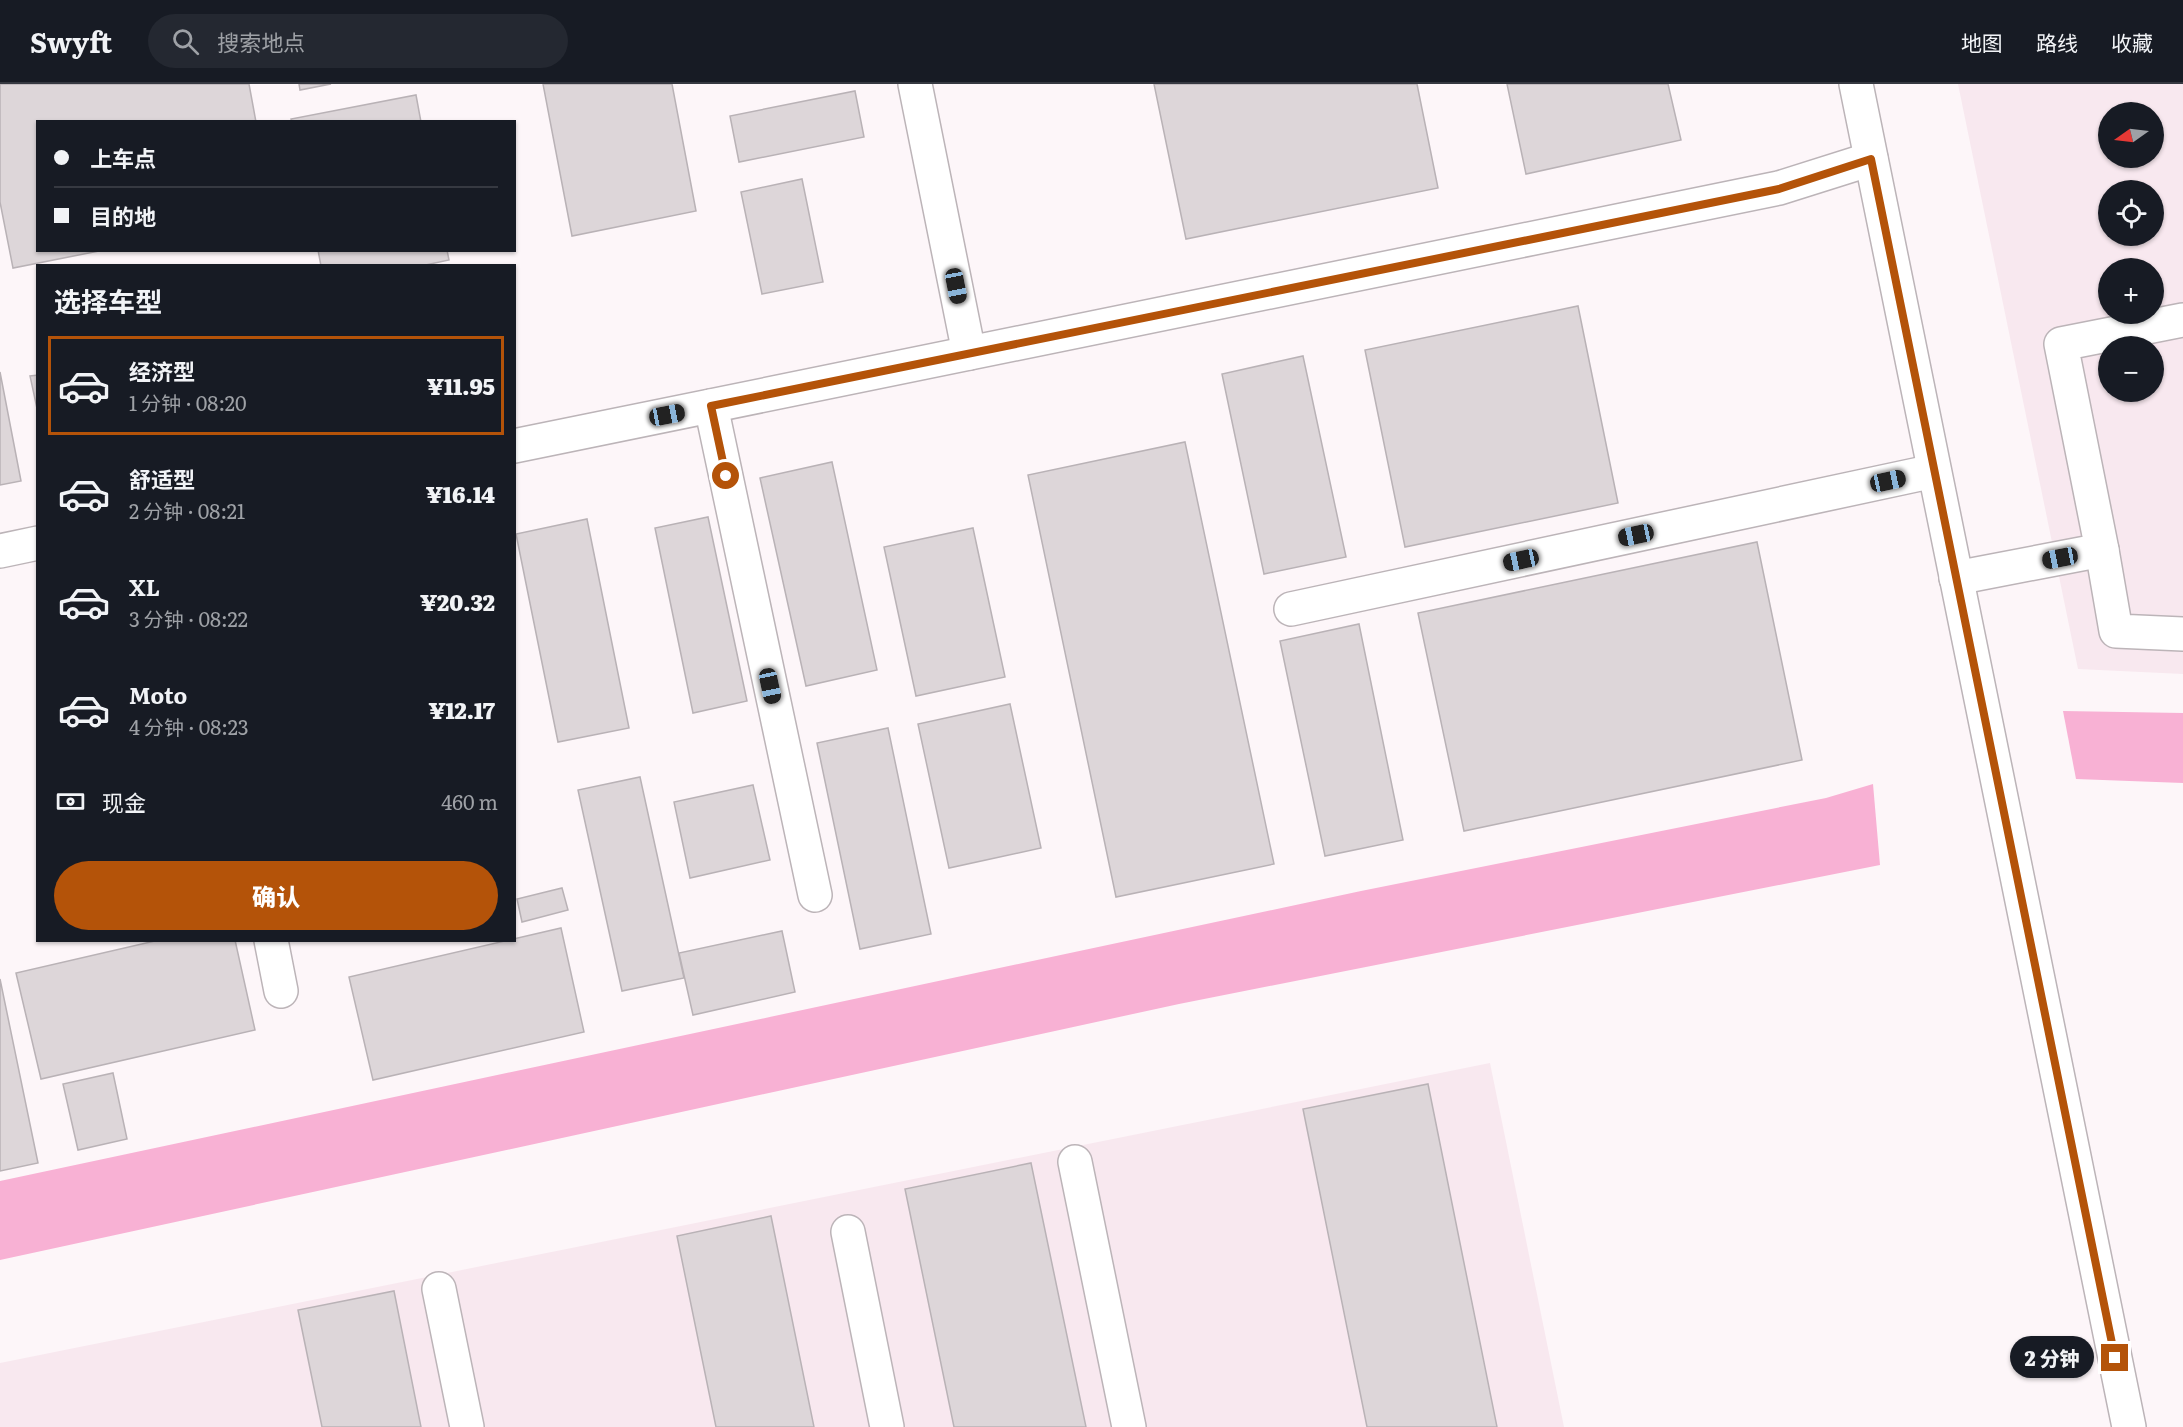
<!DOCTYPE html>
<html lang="zh">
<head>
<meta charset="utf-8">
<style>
	:root { --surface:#171b24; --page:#242831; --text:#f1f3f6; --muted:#9ea1a6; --line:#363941; --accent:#b45309 }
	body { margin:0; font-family:Literata,"Noto Sans SC",serif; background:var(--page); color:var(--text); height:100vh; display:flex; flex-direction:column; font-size:22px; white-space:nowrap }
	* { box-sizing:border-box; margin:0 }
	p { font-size:20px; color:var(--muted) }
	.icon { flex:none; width:33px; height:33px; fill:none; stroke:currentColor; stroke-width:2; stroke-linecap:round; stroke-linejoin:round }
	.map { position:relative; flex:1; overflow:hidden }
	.details { position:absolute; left:36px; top:180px; width:480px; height:678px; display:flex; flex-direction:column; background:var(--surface); border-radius:0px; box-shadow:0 2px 4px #0004 }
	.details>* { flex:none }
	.top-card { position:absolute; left:36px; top:36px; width:480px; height:132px; border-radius:0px; box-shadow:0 2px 4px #0004; display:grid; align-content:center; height:132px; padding:0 18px; background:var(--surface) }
	.needle { width:39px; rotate:256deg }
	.controls { position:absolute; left:2098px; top:18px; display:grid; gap:12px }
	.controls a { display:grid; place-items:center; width:66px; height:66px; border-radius:50%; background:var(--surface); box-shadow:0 2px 4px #0004; font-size:30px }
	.end { position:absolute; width:27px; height:27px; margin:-14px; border:8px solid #b45309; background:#fff; box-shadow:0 0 0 3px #fff }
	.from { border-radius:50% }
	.bubble { position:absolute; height:42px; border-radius:21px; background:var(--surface); box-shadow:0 2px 4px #0004; font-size:20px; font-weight:800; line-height:42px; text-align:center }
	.car { position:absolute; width:18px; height:36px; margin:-18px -9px; border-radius:8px; box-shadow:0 0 4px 2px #0007; background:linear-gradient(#222 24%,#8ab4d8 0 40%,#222 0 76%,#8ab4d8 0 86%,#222 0) }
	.top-card b { display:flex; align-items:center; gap:21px; height:57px; font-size:22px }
	.top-card b+b { border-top:2px solid var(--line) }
	.top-card i { width:15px; height:15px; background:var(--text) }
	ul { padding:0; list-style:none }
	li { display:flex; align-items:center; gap:18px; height:99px; margin:0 12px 9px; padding:0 6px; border:3px solid transparent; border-radius:0px }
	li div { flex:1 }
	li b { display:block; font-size:22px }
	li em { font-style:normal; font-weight:800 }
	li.on { border-color:var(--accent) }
	li>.icon { width:54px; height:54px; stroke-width:1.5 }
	h2 { padding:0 18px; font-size:27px; line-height:72px }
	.pay { display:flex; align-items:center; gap:15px; height:66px; padding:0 18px; font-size:22px }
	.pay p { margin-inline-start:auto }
	.cta { display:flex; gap:12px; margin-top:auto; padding:12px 18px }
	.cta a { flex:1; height:69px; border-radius:36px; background:var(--accent); color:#fff; font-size:24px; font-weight:800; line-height:69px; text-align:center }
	header { display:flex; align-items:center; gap:36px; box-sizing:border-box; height:84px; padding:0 30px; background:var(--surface); border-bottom:2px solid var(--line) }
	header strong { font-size:28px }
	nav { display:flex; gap:33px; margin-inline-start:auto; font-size:21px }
	.search { width:420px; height:54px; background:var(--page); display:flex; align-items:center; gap:15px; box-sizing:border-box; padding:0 21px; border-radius:33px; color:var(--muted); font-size:22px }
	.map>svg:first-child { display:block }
	.built { fill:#f8e8ef; fill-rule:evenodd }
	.water { fill:#f8b1d4 }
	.building { fill:#ddd6d9; stroke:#b9b2b6; stroke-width:1.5 }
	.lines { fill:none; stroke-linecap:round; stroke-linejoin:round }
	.minor-casing { stroke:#bcb4b8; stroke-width:36 }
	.minor { stroke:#fff; stroke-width:33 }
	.route { stroke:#b45309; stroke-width:8 }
</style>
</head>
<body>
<header>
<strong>Swyft</strong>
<div class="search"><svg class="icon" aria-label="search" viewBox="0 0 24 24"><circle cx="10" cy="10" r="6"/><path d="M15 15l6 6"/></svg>搜索地点</div>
<nav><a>地图</a><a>路线</a><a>收藏</a></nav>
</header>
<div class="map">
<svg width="2183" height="1343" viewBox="0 0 2183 1343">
	<rect width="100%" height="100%" fill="#fdf6f9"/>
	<g class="built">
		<path d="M1958,0H2183V590L2078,585ZM2109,28H2154V74H2109ZM2109,106H2154V152H2109ZM2109,184H2154V230H2109ZM2109,262H2154V308H2109Z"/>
		<polygon points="1490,979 1564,1343 0,1343 0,1279"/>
	</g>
	<g class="water">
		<polygon points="2063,627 2183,629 2183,699 2076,695"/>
		<polygon points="1873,700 1880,781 1179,920 0,1176 0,1097 1361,807 1826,714"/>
	</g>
	<g class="building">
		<polygon points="0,0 249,0 256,38 38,38 38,166 104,166 13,184 0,118"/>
		<polygon points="299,0 331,0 300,6"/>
		<polygon points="543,0 672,0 696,127 572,152"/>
		<polygon points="1154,0 1417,0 1438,104 1186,155"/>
		<polygon points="1507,0 1668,0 1681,56 1526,90"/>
		<polygon points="855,7 864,53 739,78 730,32"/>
		<polygon points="416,11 421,38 292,38 291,35"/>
		<polygon points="802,95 823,198 762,210 741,108"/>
		<polygon points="318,166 447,166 449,176 421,182 321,182"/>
		<polygon points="1578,222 1618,419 1405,463 1365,266"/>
		<polygon points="1303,272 1346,473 1264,490 1222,290"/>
		<polygon points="0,288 21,397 0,401"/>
		<polygon points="38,291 38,329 30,292"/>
		<polygon points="1185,358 1274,780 1116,813 1028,391"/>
		<polygon points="832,378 877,586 806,602 760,394"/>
		<polygon points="708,433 747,617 693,629 655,444"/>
		<polygon points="587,435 629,644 558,658 516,450"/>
		<polygon points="973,444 1005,593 916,612 884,463"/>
		<polygon points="1757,458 1802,676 1464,747 1418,529"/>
		<polygon points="1359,540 1403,756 1325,772 1280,557"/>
		<polygon points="1010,620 1041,764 949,784 918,640"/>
		<polygon points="888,644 931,850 860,865 817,659"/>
		<polygon points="640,693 684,894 622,907 578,706"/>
		<polygon points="753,701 770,776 690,794 674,718"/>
		<polygon points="562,804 568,826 522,838 517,815"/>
		<polygon points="561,844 584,948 373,996 349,893"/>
		<polygon points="782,847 795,908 693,931 679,869"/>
		<polygon points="159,856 235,856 255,946 41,995 16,889"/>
		<polygon points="0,895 38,1079 0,1087"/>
		<polygon points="113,989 127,1055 78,1066 63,1000"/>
		<polygon points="1428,1000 1497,1343 1367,1343 1303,1025"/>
		<polygon points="1031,1079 1086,1343 954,1343 905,1105"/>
		<polygon points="771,1132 814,1343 716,1343 677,1152"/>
		<polygon points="394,1207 421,1343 322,1343 298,1226"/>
	</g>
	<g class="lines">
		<g class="minor-casing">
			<g id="minor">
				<polyline points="915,0 969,269"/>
				<polyline points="1856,0 2129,1343"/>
				<polyline points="711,322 815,811"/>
				<polyline points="514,362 1779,104 1871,75"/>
				<polyline points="2102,466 2116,547 2183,550"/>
				<polyline points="0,467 38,459"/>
				<polyline points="1956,494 2102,466 2061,260 2183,236"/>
				<polyline points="1291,525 1934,387"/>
				<polyline points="271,856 281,907"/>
				<polyline points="1075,1078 1129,1343"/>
				<polyline points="848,1148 887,1343"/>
				<polyline points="439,1205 467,1343"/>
			</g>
		</g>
		<use href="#minor" class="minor"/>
	</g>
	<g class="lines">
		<polyline class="route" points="726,392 711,322 1779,105 1871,75 2115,1274"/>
	</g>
</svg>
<div class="controls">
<a><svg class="needle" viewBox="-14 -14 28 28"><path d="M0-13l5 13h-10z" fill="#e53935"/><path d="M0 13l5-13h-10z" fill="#9ea1a6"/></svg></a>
<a><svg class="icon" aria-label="locate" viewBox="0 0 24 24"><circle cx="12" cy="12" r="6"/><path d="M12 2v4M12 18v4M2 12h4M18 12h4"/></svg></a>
<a>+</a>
<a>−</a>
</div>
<i class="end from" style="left:726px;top:392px"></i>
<i class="end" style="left:2115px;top:1274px"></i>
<div class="bubble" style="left:2010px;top:1252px;width:84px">2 分钟</div>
<i class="car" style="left:956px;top:202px;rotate:169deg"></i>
<i class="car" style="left:667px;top:331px;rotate:79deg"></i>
<i class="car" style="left:1888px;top:397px;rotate:78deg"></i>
<i class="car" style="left:1636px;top:451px;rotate:258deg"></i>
<i class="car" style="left:2060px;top:474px;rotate:259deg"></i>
<i class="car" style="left:1521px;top:476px;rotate:258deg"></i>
<i class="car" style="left:770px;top:602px;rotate:168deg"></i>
<div class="top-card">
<b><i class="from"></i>上车点</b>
<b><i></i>目的地</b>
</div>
<section class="details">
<h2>选择车型</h2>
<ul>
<li class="on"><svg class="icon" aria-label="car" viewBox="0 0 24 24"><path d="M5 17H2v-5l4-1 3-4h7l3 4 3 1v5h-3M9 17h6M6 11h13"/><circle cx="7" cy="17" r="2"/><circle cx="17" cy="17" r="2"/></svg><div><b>经济型</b><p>1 分钟 · 08:20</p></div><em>¥11.95</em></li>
<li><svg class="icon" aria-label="car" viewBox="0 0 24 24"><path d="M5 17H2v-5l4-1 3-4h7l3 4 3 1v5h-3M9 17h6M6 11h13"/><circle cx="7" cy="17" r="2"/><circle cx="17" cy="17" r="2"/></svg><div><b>舒适型</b><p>2 分钟 · 08:21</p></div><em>¥16.14</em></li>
<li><svg class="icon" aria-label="car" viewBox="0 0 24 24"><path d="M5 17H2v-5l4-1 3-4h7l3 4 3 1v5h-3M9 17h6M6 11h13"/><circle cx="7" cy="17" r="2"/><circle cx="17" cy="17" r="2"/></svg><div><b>XL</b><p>3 分钟 · 08:22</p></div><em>¥20.32</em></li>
<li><svg class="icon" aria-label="car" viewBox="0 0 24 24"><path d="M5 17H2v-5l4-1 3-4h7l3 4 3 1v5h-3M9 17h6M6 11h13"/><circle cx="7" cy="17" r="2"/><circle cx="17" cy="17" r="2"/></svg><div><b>Moto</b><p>4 分钟 · 08:23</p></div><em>¥12.17</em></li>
</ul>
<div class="pay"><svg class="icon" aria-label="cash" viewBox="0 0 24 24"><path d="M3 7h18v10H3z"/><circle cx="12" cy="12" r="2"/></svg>现金<p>460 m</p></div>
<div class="cta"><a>确认</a></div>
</section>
</div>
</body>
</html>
